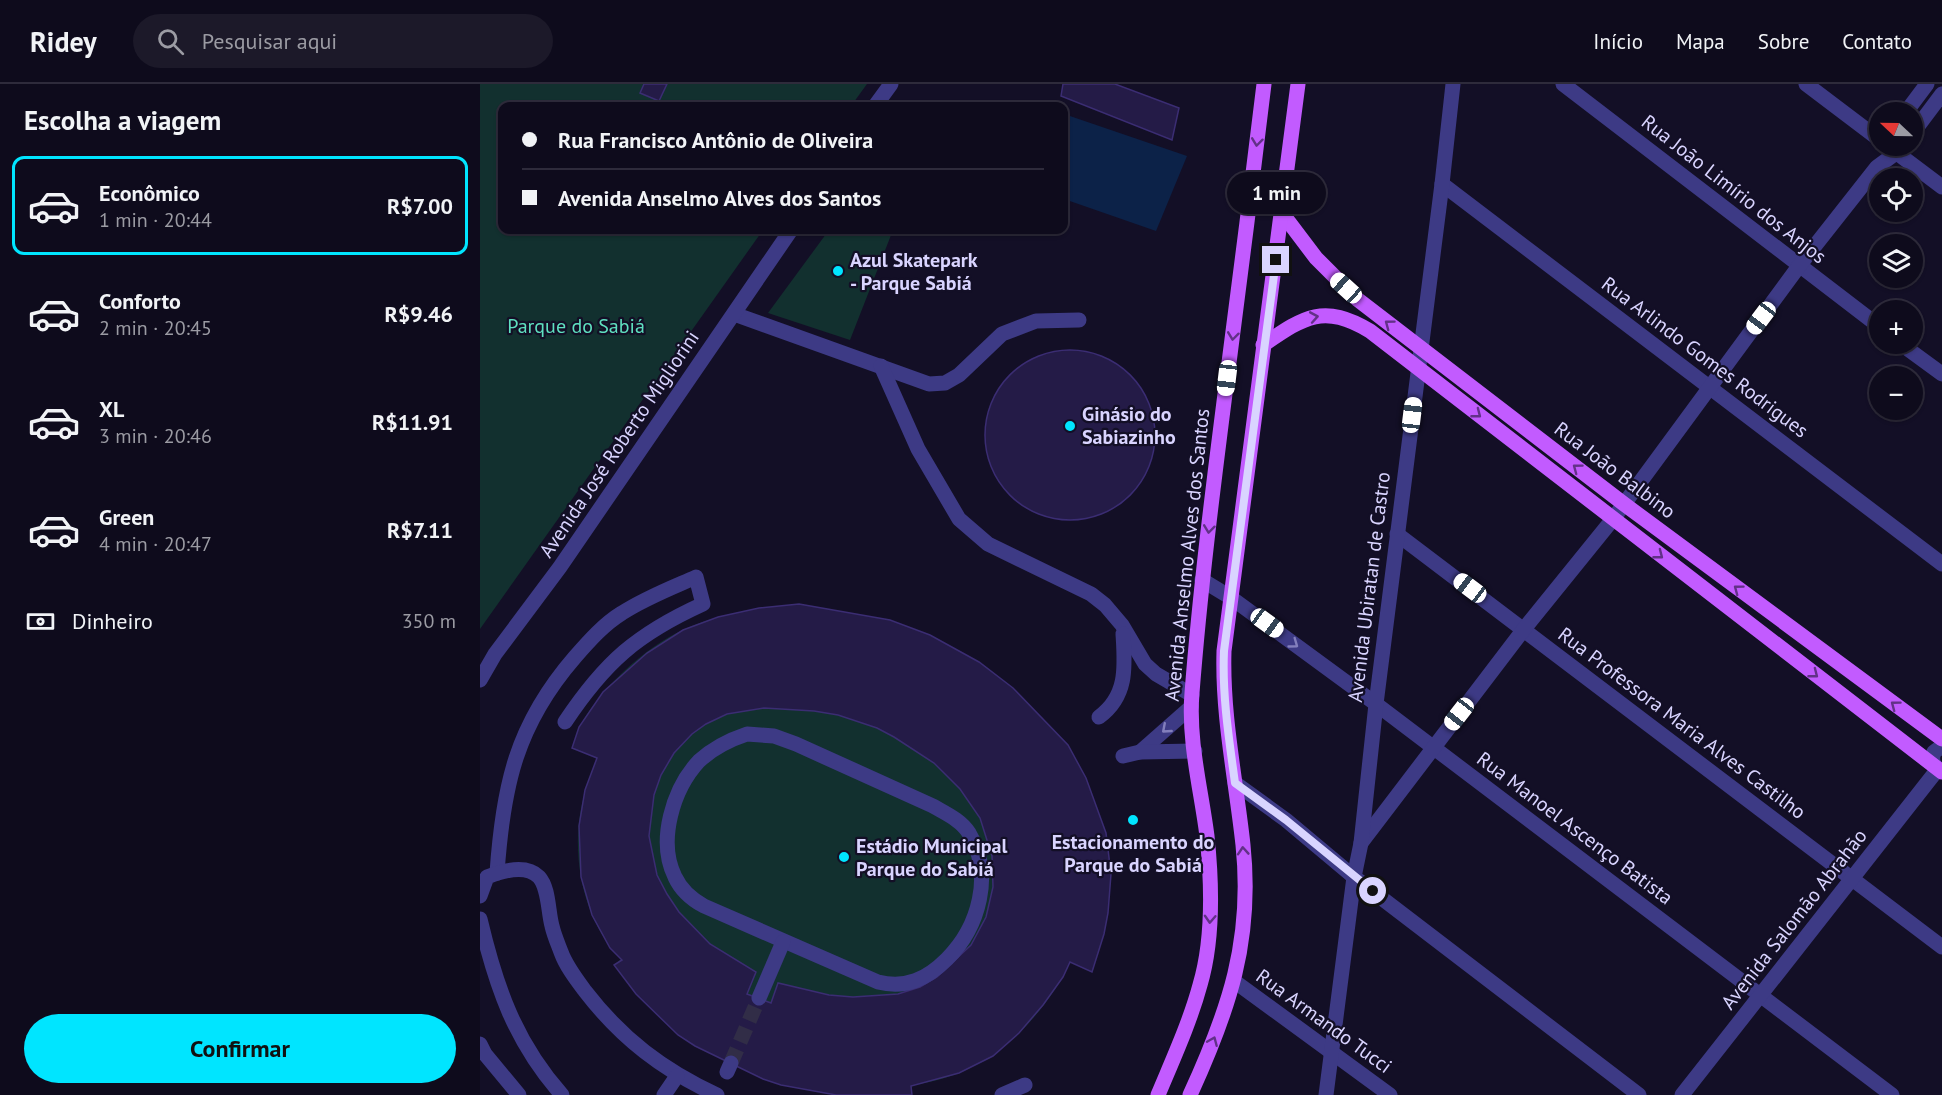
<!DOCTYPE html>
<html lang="pt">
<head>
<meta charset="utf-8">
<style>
	:root { --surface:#0e0b1c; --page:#1c1929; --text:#f1f3f6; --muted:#9b9ba3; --line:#2e2b3b; --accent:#00e5ff }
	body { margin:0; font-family:"PT Sans",sans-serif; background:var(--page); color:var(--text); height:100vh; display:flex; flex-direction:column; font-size:22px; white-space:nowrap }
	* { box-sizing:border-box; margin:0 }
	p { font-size:20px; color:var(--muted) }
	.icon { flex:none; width:33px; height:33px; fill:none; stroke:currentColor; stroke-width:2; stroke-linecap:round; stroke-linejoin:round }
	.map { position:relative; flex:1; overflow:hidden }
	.sheet { display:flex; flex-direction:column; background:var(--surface); width:480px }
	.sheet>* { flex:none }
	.top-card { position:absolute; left:18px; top:18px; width:570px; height:132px; border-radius:12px; box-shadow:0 2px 4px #0004,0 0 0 2px var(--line); display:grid; align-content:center; height:132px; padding:0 24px; background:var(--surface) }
	.needle { width:39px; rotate:292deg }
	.fabs { position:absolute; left:1389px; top:18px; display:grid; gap:12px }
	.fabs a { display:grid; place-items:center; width:54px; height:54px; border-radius:50%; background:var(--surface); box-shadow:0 2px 4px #0004,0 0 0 2px var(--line); font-size:30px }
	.end { position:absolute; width:27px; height:27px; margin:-14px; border:8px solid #d9d4ff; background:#111; box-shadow:0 0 0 3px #111 }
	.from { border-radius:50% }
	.bubble { position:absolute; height:42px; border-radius:21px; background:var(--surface); box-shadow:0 2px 4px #0004,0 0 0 2px var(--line); font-size:20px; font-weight:700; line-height:42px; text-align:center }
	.car { position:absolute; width:18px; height:36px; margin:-18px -9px; border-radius:8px; box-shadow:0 0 4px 2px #0007; background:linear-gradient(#fff 24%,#345 0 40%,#fff 0 76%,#345 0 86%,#fff 0) }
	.top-card b { display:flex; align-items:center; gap:21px; height:57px; font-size:22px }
	.top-card b+b { border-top:2px solid var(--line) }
	.top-card i { width:15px; height:15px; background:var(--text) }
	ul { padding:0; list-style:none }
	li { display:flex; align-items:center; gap:18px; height:99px; margin:0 12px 9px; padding:0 12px; border:3px solid transparent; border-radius:12px }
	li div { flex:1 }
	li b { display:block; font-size:22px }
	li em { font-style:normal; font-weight:700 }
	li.current { border-color:var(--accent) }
	li>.icon { width:54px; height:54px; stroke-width:1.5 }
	h2 { padding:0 24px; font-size:27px; line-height:72px }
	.pay { display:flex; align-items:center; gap:15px; height:66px; padding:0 24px; font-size:22px }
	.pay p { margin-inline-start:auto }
	.cta { display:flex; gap:12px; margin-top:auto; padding:12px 24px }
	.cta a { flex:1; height:69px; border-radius:36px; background:var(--accent); color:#111; font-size:24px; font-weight:700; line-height:69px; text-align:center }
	header { display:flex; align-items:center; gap:36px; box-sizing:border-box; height:84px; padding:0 30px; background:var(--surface); border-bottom:2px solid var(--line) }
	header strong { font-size:28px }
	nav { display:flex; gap:33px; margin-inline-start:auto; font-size:21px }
	.search { width:420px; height:54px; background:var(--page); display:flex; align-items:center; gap:15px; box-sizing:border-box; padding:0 21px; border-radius:33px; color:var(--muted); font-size:22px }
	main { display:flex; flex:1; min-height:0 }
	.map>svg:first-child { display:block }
	.green { fill:#12302f }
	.water { fill:#0c2248 }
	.building { fill:#241b47; stroke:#3b2d73; stroke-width:1.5; fill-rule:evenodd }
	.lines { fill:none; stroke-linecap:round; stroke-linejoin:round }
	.minor-tunnel { stroke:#312d47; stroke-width:15; stroke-dasharray:15 8; stroke-linecap:butt }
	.minor { stroke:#3d3a85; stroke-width:15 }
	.major { stroke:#c25bff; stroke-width:15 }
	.oneway { stroke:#623188 }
	.oneway2 { stroke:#837fbc }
	.route { stroke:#d9d4ff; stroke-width:8 }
	.poi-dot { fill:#00e5ff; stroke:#130f26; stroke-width:2 }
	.labels { text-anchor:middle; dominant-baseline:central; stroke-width:4.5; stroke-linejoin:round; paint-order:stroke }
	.street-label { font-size:20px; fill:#d9d4ff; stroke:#130f26 }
	.poi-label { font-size:20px; font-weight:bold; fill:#d9d4ff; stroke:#130f26; text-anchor:start }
	.park-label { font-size:20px; fill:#5fe0c0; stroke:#130f26 }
</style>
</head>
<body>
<header>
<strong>Ridey</strong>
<div class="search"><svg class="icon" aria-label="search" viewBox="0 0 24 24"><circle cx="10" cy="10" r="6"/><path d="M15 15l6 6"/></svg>Pesquisar aqui</div>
<nav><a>Início</a><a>Mapa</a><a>Sobre</a><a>Contato</a></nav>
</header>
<main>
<section class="sheet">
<h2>Escolha a viagem</h2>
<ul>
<li class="current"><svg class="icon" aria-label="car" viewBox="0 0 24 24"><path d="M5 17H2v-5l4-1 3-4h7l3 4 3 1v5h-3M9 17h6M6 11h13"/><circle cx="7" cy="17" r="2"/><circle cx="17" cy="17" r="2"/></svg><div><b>Econômico</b><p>1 min · 20:44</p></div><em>R$7.00</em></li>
<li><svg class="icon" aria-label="car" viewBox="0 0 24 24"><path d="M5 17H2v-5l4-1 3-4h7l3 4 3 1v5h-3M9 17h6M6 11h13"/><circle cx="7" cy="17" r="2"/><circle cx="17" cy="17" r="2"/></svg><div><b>Conforto</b><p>2 min · 20:45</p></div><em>R$9.46</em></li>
<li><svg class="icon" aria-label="car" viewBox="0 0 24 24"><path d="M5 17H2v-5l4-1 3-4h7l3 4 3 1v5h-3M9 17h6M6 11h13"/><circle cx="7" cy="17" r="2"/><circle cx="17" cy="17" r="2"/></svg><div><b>XL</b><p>3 min · 20:46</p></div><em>R$11.91</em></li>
<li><svg class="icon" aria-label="car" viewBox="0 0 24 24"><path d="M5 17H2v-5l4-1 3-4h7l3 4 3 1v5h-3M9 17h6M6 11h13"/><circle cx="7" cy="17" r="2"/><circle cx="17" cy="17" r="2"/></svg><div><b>Green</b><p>4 min · 20:47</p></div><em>R$7.11</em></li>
</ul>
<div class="pay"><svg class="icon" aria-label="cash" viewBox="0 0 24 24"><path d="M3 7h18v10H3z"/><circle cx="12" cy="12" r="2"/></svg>Dinheiro<p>350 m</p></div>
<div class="cta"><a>Confirmar</a></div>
</section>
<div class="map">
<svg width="1462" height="1011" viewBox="0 0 1462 1011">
	<rect width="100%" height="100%" fill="#130f26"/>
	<g class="green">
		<polygon points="0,0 387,0 371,22 22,22 22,146 283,146 0,545"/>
		<polygon points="349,146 413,146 370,256 288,229"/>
		<path d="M319,520L410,536L450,551L499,578L533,604L588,661L606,694L626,749L628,829L624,850L612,888L590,878C568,925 528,968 481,988C466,995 448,998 432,1002V1011H356L301,1001L283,995L215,962L198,951L156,910L134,881L141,875C100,833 88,761 106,705C109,695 113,684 117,674L92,664C95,657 96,648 100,642C119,606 166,562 203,546C239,529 280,524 319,520Z"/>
	</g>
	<polygon class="water" points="584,30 707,72 676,147 584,115"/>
	<g class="building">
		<polygon points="164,0 187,0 179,17 160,9"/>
		<polygon points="583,0 635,0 699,24 692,56 581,12"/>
		<circle cx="590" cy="351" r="85"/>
		<path d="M319,520L410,536L450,551L499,578L533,604L588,661L606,694L626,749L631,790L628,829L624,850L612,888L590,878L583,893L563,921L539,949L513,972L479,989L431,1002L432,1011H356L301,1001L283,995L215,962L198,951L156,910L134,881L142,876L130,864L112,831L101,793L99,742L105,706L117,674L92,664L99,643L123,608L167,569L203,546L238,533L279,524ZM284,624L334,627L358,631L397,644L414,653L454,679L480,705L500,734L512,772L513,803L506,833L491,861L457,893L440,903L418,910L373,913L349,911L298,899L291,919L267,910L276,888L230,860L199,828L187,810L177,791L169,752L174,711L181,691L194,669L212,650L226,640L247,630Z"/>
	</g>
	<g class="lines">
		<polyline class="minor-tunnel" points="251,979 279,914"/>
		<g class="minor">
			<polyline points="1083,0 1400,243"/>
			<polyline points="1326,0 1400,56"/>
			<polyline points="395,22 411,0"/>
			<polyline points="1426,28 1447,0"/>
			<polyline points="1432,50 1462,10"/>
			<polyline points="1409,63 1462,103"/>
			<polyline points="962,100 1462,480"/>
			<polyline points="254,230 449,300 465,299 479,291 522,250 556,237 599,236"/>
			<polyline points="1421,260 1462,290"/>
			<polyline points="401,282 438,365 479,435 508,460 611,510 625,521 642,541 665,580 676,590 712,611"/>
			<polyline points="917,450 1462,863"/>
			<polyline points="722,496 750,513 896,620 1412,1011"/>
			<polyline points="0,596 15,570 80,483 311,146"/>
			<path d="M619,633C648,612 645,582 643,550"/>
			<path d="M267,650L294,652L316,660L453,722C465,729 481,736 489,749C514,790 499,843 467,875C447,895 426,905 398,898L224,822C211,815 201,806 195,793C177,757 193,705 219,677C233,664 249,656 267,650Z"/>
			<path d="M1462,662L1454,668C1451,676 1453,683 1462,687"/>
			<polyline points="660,668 711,623"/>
			<polyline points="643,672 660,668 715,667"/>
			<polyline points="755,699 806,736 874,793 1159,1011"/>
			<polyline points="881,759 1044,545 1133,435 1319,182 1397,83 1416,69 1423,62"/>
			<path d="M17,789C23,702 36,641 95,573C109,557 124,540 142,529C165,514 191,504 216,493L223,520C157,550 125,578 85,638"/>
			<path d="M0,812L7,793C22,787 46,780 59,793C69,804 68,828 72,842C74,851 78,860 81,868C86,882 96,895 105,907C142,955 183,986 237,1011"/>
			<path d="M0,835C16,903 35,958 82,1011"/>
			<polyline points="754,897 910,1011"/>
			<polyline points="279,914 303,858"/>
			<polyline points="0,960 5,970 39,1011"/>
			<polyline points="247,988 251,979"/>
			<polyline points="184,1011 197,992"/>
			<polyline points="522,1011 545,1001"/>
			<polyline points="846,1011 874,793 881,759 896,620 962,100 973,0"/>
			<polyline points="1202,1011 1458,685"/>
		</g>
		<g class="major">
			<polyline points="802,129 836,174 877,215 1144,420 1462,655"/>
			<path d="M783,261C824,233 843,219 890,247L1462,688"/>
			<path d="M678,1011C693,975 710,938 720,901C734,854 732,800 727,752C721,705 708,657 712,609C720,506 733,404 746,302C759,201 772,101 784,0"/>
			<path d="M710,1011C749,926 773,856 763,761C756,696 742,632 744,567L818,0"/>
		</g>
	</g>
	<defs><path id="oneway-chevron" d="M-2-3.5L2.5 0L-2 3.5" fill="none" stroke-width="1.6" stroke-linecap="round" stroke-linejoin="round" transform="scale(1.5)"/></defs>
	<g class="oneway">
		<use href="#oneway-chevron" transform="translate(777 58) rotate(97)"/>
		<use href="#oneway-chevron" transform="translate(834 233) rotate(-10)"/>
		<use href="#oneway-chevron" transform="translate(909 240) rotate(-143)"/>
		<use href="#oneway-chevron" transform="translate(753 252) rotate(97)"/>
		<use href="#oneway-chevron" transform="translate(997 330) rotate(38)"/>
		<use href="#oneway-chevron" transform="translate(1097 384) rotate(-143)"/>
		<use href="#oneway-chevron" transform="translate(729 445) rotate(97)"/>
		<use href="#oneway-chevron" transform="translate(1179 471) rotate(38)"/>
		<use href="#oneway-chevron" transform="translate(1258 505) rotate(-143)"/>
		<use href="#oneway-chevron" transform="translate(1334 590) rotate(38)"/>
		<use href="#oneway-chevron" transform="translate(1415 621) rotate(-143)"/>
		<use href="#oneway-chevron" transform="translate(763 767) rotate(-94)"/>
		<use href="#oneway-chevron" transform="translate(730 835) rotate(93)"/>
		<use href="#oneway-chevron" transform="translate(733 957) rotate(-67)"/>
	</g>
	<g class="oneway2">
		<use href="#oneway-chevron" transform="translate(814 560) rotate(36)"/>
		<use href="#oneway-chevron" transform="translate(686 645) rotate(139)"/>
	</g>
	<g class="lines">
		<path class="route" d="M796,176L744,567C742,611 749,655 755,699L806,736L893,807"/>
	</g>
	<g class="poi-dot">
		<circle cx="358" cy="187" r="6"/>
		<circle cx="590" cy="342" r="6"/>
		<circle cx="653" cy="736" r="6"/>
		<circle cx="364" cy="773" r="6"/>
	</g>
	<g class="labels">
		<g class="street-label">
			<text transform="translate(1254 105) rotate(38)">Rua João Limírio dos Anjos</text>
			<text transform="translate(1225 273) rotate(37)">Rua Arlindo Gomes Rodrigues</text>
			<text transform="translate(139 360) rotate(-56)">Avenida José Roberto Migliorini</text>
			<text transform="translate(1135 386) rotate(37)">Rua João Balbino</text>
			<text transform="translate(707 471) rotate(-84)">Avenida Anselmo Alves dos Santos</text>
			<text transform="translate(889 503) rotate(-83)">Avenida Ubiratan de Castro</text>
			<text transform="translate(1202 639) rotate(37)">Rua Professora Maria Alves Castilho</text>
			<text transform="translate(1095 744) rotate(37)">Rua Manoel Ascenço Batista</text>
			<text transform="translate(1314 835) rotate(-52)">Avenida Salomão Abrahão</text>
			<text transform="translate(844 937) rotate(36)">Rua Armando Tucci</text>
		</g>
		<g class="poi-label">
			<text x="370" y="176">Azul Skatepark<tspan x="370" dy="23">- Parque Sabiá</tspan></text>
			<text x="602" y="330">Ginásio do<tspan x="602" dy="23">Sabiazinho</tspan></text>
			<text x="653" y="758" text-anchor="middle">Estacionamento do<tspan x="653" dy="23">Parque do Sabiá</tspan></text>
			<text x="376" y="762">Estádio Municipal<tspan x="376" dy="23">Parque do Sabiá</tspan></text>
		</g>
		<g class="park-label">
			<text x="96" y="242">Parque do Sabiá</text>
		</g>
	</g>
</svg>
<div class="fabs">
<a><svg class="needle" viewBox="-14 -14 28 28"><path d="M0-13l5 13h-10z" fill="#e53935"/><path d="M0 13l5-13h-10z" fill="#9b9ba3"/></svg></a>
<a><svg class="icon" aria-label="locate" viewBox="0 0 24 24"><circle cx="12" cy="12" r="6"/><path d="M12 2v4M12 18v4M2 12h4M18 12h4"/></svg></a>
<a><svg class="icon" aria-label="layers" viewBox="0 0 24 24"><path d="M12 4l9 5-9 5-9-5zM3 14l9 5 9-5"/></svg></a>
<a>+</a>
<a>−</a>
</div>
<i class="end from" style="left:893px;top:807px"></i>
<i class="end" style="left:796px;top:176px"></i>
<div class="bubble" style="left:747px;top:88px;width:99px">1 min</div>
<i class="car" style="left:866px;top:204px;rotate:312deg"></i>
<i class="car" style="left:1281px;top:234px;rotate:217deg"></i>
<i class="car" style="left:747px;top:294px;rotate:187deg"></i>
<i class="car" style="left:932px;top:331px;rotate:7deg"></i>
<i class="car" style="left:990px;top:504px;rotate:307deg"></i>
<i class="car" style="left:787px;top:539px;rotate:126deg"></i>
<i class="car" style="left:979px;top:630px;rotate:218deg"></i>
<div class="top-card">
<b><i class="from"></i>Rua Francisco Antônio de Oliveira</b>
<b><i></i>Avenida Anselmo Alves dos Santos</b>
</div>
</div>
</main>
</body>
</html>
